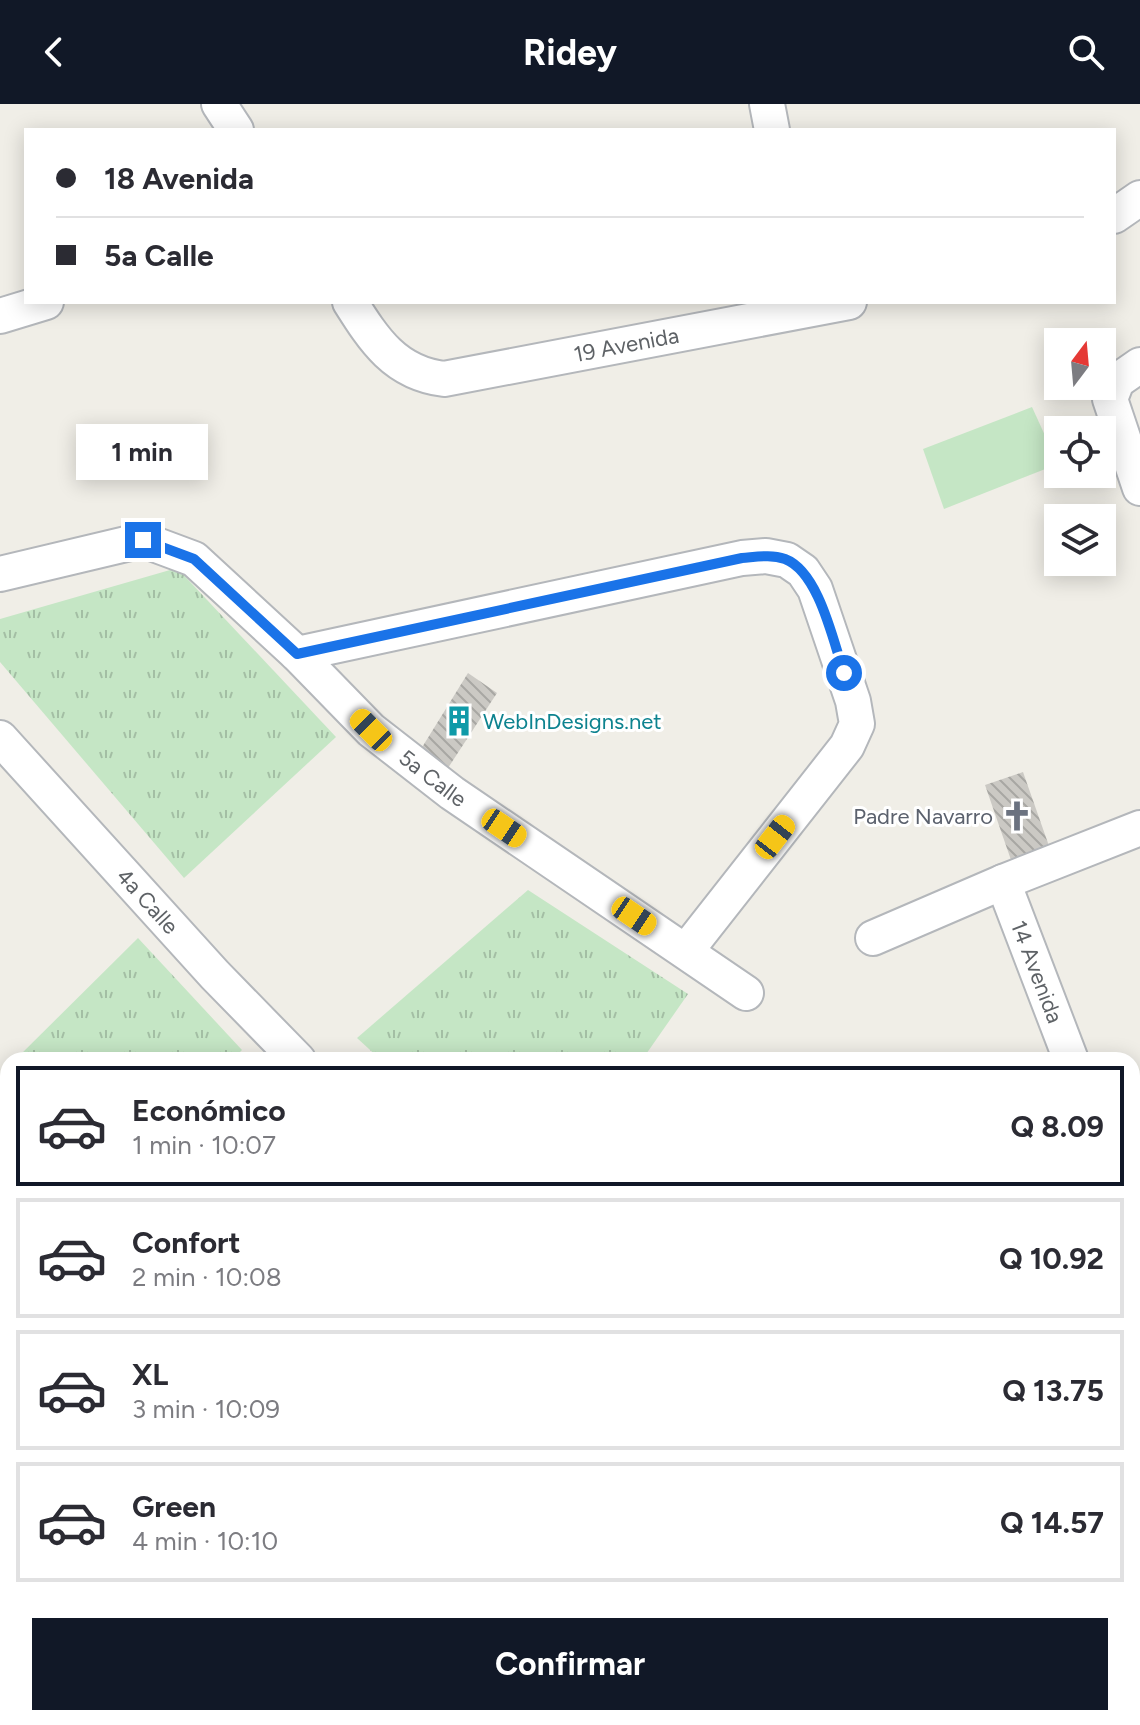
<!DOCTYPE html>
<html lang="es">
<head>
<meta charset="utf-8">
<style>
	:root { --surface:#fff; --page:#f2f2f3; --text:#2b2b33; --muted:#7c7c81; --line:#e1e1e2; --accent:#111827 }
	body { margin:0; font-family:Figtree,sans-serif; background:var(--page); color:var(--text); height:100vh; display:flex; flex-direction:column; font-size:30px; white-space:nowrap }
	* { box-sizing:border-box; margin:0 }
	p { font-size:26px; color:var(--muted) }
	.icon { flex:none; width:44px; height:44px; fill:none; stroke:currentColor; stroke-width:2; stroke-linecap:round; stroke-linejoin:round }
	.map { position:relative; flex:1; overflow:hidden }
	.panel { position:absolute; left:0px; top:948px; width:1140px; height:674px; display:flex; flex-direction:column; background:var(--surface); border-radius:24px 24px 0 0; box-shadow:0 4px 20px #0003 }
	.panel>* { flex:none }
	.guide { position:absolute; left:24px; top:24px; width:1092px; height:176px; border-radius:0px; box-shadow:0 4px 20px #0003; display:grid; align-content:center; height:176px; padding:0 32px; background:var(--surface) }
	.needle { width:52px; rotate:16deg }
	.buttons { position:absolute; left:1044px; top:224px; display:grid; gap:16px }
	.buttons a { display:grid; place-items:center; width:72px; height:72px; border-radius:0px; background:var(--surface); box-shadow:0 4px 20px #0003; font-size:40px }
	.end { position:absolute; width:36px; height:36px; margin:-18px; border:10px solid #1a73e8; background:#fff; box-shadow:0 0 0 4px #fff }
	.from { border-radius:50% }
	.bubble { position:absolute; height:56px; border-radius:0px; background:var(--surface); box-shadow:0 4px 20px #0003; font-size:26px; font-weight:700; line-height:56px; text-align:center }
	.car { position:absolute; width:24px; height:48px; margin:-24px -12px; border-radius:10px; box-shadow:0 0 6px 2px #0007; background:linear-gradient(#f5c518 24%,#345 0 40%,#f5c518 0 76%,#345 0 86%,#f5c518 0) }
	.guide b { display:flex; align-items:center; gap:28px; height:76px; font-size:30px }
	.guide b+b { border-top:2px solid var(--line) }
	.guide i { width:20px; height:20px; background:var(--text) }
	ul { padding:14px 0 0; list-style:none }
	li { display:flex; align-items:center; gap:24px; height:120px; margin:0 16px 12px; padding:0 16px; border:4px solid var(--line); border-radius:0px }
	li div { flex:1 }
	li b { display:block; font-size:30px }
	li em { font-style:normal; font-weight:700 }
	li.current { border-color:var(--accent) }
	li>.icon { width:72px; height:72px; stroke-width:1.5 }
	.action { display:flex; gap:16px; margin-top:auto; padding:16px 32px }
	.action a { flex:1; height:92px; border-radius:0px; background:var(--accent); color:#fff; font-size:32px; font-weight:700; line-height:92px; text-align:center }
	header { display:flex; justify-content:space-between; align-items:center; height:104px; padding:0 32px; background:var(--accent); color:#fff; font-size:36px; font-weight:700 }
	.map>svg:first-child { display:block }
	.education { fill:#dfddd5 }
	.park { fill:url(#park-tufts) }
	.garden { fill:#c5e6c5 }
	.building { fill:url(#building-back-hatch) }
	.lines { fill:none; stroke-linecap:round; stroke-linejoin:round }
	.street-casing { stroke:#b4b7bb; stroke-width:38 }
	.secondary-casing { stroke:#b5b9bd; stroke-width:48 }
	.street { stroke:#fff; stroke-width:34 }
	.secondary { stroke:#fff; stroke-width:44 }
	.route { stroke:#1a73e8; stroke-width:10 }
	.labels { text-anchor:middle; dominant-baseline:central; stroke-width:6; stroke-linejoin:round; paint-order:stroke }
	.street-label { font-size:22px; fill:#5e6266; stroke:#fff }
	.culture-label { font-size:22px; fill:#0d838f; stroke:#fff; text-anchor:start }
	.worship-label { font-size:22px; fill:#5b616d; stroke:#fff; text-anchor:end }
</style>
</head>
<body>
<header><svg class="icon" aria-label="back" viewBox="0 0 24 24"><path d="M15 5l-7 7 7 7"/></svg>Ridey<svg class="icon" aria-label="search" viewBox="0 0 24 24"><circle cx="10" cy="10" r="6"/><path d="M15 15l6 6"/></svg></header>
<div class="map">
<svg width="1140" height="1621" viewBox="0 0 1140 1621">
	<defs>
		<pattern id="park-tufts" width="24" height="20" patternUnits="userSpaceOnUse" patternTransform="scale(2)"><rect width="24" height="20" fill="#c5e6c5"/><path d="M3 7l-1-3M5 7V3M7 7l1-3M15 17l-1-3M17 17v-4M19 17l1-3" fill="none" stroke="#a3bea4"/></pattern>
		<pattern id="building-back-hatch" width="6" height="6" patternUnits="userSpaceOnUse" patternTransform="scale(2)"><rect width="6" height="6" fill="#cbc9c4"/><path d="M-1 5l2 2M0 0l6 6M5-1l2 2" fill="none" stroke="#a8a7a3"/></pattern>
	</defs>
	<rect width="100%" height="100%" fill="#f0eee7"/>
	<polygon class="education" points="1140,1508 1140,1587 1132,1591 1132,1511"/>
	<g class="park">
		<polygon points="177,464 336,633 184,774 0,558 0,515"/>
		<polygon points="528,786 688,890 642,956 381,956 357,934"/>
		<polygon points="138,834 242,946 232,956 15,956"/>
	</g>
	<polygon class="garden" points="1032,303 1058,360 944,405 923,345"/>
	<g class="building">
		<polygon points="468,569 497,589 448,664 421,645"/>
		<polygon points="1023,668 1049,742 1011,756 985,681"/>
	</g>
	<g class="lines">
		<g class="street-casing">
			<g id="street">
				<polyline points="219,0 236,26"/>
				<polyline points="767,0 772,26"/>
				<polyline points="1114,112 1140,94"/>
				<path id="s1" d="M350,198C374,236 395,269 444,275L849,198"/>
				<polyline points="0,212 46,198"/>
				<polyline points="1140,261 1117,277 1110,295 1140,384"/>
				<path id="s2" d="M0,470L143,436L194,455L297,550L371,626L452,689L746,889"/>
				<polyline points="297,550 742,454 766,452 787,456 803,467 815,485 853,597 857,620 847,642 686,847"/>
				<path id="s3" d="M0,634L215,871L298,956"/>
				<path id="s4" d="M1003,778L1071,956"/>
				<polyline points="873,834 1003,778 1140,724"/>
				<polyline points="0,1021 8,1030"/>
				<polyline points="1132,1115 1140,1136"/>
				<polyline points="0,1388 8,1398"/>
				<polyline points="186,1614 190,1621"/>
				<polyline points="470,1614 473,1621"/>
				<polyline points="1047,1614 1050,1621"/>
			</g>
		</g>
		<g class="secondary-casing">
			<g id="secondary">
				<polyline points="1132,1473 1140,1470"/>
				<polyline points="758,1621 776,1614"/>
			</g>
		</g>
		<use href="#street" class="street"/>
		<use href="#secondary" class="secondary"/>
	</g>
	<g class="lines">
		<path class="route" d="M143,436L194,455L297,550L742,454C756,453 771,450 785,455C819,468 833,537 844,569"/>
	</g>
	<defs>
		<g id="building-bare" transform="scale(2.4)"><path d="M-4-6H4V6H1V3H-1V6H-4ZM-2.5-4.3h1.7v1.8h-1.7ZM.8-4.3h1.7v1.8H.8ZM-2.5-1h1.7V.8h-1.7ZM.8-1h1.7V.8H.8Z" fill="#0f9aa8" stroke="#fff" stroke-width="2.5" paint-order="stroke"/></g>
		<g id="church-bare" transform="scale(2.4)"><path d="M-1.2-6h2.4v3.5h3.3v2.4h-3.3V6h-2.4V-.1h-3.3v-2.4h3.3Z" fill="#6b7280" stroke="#fff" stroke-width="2.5" paint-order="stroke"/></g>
	</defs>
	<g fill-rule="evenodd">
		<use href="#building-bare" x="459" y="617"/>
		<use href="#church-bare" x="1017" y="712"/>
	</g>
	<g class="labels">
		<g class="street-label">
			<text stroke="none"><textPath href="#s1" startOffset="312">19 Avenida</textPath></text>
			<text stroke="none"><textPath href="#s2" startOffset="526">5a Calle</textPath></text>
			<text stroke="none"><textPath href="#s3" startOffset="220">4a Calle</textPath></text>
			<text stroke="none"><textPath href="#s4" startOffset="96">14 Avenida</textPath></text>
		</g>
		<g class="culture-label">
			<text x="483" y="617">WebInDesigns.net</text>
		</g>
		<g class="worship-label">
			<text x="993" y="712">Padre Navarro</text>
		</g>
	</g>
</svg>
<div class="buttons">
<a><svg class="needle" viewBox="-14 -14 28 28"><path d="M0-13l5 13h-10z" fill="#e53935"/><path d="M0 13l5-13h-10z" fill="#7c7c81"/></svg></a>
<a><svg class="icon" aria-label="locate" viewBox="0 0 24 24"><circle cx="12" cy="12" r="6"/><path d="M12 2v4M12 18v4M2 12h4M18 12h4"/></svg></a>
<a><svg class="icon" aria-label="layers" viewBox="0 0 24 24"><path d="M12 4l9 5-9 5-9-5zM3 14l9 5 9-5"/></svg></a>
</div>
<i class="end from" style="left:844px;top:569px"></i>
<i class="end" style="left:143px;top:436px"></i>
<div class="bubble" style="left:76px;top:320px;width:132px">1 min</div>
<i class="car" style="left:371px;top:626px;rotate:315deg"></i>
<i class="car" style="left:504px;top:724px;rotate:124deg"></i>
<i class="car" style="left:775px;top:733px;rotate:38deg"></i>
<i class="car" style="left:634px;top:812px;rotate:124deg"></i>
<div class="guide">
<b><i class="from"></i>18 Avenida</b>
<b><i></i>5a Calle</b>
</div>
<section class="panel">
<ul>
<li class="current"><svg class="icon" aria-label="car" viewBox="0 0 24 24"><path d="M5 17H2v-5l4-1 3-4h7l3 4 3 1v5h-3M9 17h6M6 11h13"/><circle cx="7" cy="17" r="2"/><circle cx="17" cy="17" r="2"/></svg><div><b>Económico</b><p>1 min · 10:07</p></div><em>Q 8.09</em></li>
<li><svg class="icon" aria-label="car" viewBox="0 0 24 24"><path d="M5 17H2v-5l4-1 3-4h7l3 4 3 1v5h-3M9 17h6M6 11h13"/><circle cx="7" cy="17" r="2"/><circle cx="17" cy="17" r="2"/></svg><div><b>Confort</b><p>2 min · 10:08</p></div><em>Q 10.92</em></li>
<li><svg class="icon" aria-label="car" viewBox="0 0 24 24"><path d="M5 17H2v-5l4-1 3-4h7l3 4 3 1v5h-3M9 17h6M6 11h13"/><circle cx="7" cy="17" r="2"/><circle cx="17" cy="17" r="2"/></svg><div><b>XL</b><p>3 min · 10:09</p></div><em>Q 13.75</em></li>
<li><svg class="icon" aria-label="car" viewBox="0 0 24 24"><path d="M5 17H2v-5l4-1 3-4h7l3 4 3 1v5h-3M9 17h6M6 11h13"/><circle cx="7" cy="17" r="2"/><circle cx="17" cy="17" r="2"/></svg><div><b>Green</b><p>4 min · 10:10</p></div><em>Q 14.57</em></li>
</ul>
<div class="action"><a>Confirmar</a></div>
</section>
</div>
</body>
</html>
